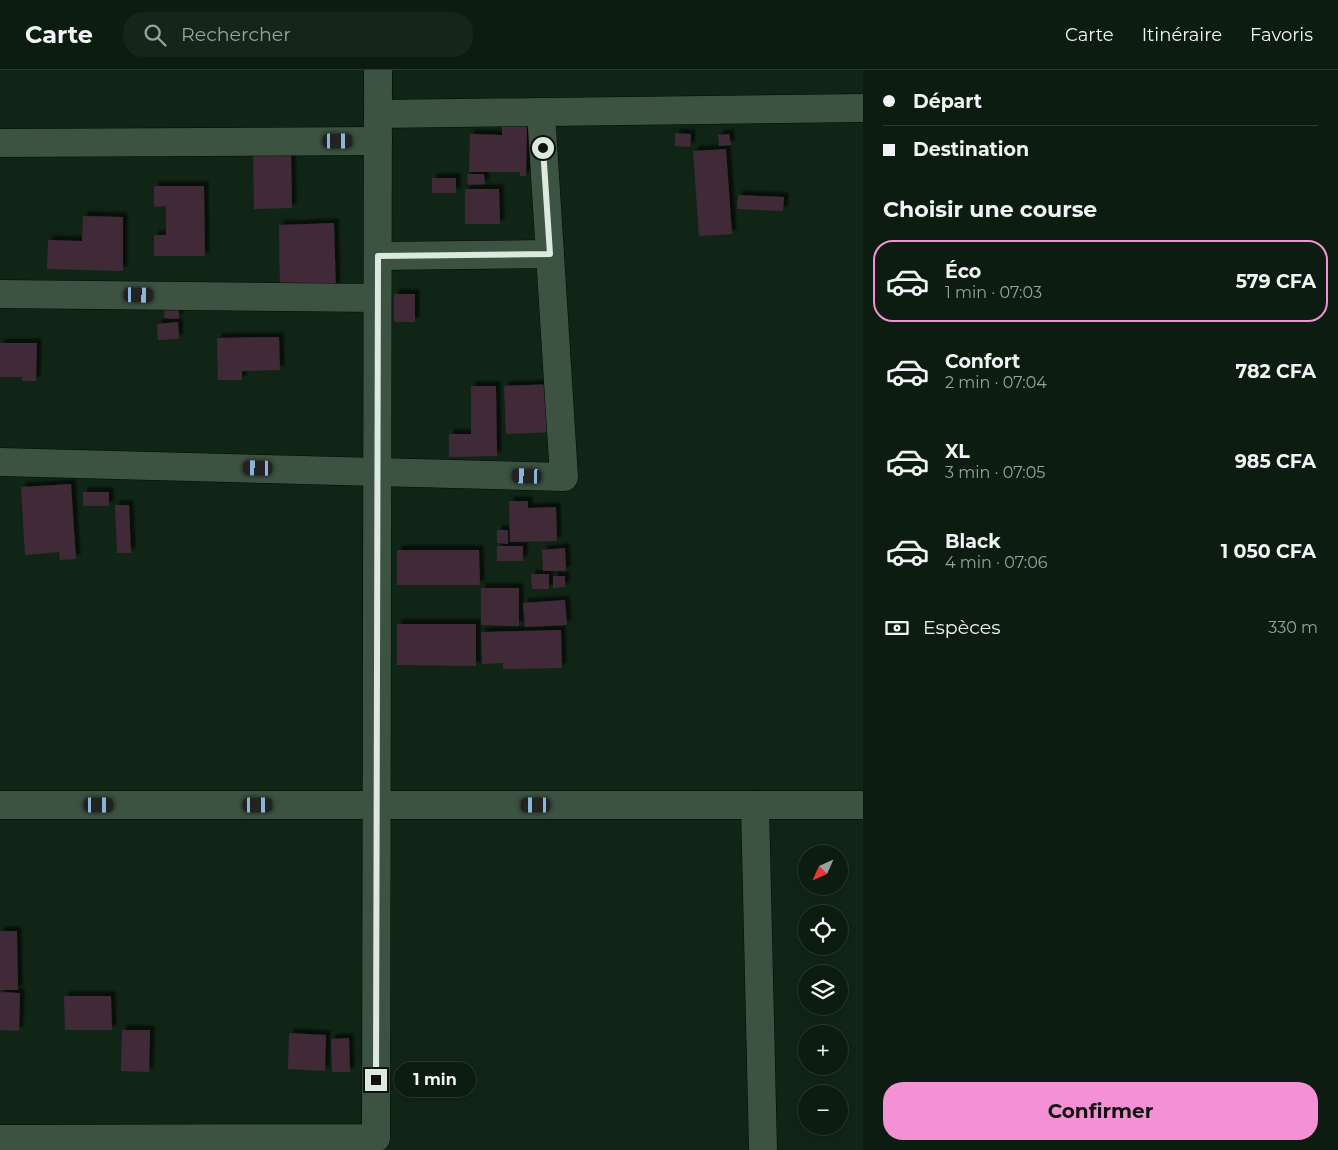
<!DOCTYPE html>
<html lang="fr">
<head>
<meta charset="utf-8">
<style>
	:root { --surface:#0c1c10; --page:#152519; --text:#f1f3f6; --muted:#9aa19f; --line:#2c3a30; --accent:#f491d4 }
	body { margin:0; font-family:Montserrat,sans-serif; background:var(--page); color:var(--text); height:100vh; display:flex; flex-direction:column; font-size:19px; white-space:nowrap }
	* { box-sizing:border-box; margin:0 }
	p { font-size:16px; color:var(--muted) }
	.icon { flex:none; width:28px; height:28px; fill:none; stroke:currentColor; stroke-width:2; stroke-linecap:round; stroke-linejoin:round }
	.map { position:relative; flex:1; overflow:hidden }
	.panel { display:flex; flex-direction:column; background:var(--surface); width:475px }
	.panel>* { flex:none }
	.banner { display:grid; align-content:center; height:110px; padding:0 20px; background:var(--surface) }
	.needle { width:32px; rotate:225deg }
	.fabs { position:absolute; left:798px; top:775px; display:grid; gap:10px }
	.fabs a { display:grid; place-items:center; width:50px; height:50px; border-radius:50%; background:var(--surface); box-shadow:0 2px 8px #0003,0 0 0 1px var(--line); font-size:25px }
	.end { position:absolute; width:22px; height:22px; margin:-11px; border:6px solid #dce9de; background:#111; box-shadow:0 0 0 2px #111 }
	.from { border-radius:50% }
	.bubble { position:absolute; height:35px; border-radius:18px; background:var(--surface); box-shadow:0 2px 8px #0003,0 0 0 1px var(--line); font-size:16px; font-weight:700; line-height:35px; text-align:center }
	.car { position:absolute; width:15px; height:30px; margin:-15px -8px; border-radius:6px; box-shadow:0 0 4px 1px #0007; background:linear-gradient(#222 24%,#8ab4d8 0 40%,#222 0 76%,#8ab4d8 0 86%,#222 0) }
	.banner b { display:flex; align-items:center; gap:18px; height:48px; font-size:19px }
	.banner b+b { border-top:1px solid var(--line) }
	.banner i { width:12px; height:12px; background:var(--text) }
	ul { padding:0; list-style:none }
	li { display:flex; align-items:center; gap:15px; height:82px; margin:0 10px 8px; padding:0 10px; border:2px solid transparent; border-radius:20px }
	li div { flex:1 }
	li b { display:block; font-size:19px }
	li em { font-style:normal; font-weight:700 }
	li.active { border-color:var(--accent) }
	li>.icon { width:45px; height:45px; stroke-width:1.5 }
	h2 { padding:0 20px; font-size:22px; line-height:60px }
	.pay { display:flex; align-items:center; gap:12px; height:55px; padding:0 20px; font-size:19px }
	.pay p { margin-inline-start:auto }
	.primary-button { display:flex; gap:10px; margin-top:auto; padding:10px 20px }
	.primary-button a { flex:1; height:58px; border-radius:20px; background:var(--accent); color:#111; font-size:20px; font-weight:700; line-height:58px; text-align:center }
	header { display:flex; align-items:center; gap:30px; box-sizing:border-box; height:70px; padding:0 25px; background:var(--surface); border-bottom:1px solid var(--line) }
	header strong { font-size:24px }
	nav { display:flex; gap:28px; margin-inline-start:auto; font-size:18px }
	.search { width:350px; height:45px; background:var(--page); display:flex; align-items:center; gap:12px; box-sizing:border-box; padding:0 18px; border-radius:20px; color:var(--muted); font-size:19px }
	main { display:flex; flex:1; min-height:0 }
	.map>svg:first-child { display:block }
	.building { fill:#402a39; filter:url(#shadow) }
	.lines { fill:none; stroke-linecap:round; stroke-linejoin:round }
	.minor-casing { stroke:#000d03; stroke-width:29 }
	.minor { stroke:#3d5341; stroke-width:28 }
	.route { stroke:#dce9de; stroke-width:6 }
</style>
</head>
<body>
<header>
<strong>Carte</strong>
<div class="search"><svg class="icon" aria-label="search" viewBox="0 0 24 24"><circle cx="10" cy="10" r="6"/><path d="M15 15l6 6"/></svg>Rechercher</div>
<nav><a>Carte</a><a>Itinéraire</a><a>Favoris</a></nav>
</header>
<main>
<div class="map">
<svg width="863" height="1080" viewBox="0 0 863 1080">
	<defs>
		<filter id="shadow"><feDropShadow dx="4.5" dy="-4.5" stdDeviation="1" flood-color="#0009"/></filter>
	</defs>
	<rect width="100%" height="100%" fill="#102515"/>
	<g class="building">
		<polygon points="502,56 527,57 526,106 520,106 520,102 469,102 470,64 502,65"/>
		<polygon points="675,63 691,64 690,77 675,76"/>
		<polygon points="729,64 731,75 719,76 718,65"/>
		<polygon points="253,78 291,78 292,138 254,139"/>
		<polygon points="726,79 732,164 699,166 693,81"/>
		<polygon points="467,104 484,104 485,114 468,115"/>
		<rect x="432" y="108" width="24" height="15"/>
		<polygon points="154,116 204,116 205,186 154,186 154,165 166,165 166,136 154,137"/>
		<polygon points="465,119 499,119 500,154 465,154"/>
		<polygon points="738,125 784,127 783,141 737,139"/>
		<polygon points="83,146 123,147 123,201 47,199 48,170 82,171"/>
		<polygon points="334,153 336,222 280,223 279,155"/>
		<rect x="394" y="224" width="21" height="28"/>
		<polygon points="165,234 179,235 179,249 164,248"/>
		<polygon points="178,252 179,269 158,270 157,254"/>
		<polygon points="279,267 280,300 242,301 242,310 218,310 217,268"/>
		<polygon points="0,273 37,273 36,311 22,311 22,307 0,307"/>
		<polygon points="554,314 556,362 506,364 504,316"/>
		<polygon points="471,316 496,316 497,386 449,387 449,364 471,364"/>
		<polygon points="71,414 76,489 60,490 59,482 25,485 21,417"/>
		<rect x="83" y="422" width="26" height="14"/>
		<polygon points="509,431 528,431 528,438 556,437 557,471 510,472"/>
		<polygon points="115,435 129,435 131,483 117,483"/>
		<polygon points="497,460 508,460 508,474 497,473"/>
		<rect x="497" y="476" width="26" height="15"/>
		<polygon points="565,478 566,501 543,501 542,480"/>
		<polygon points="397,480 479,480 480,515 397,515"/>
		<polygon points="531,504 549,504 549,519 532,519"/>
		<polygon points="553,506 565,506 565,517 553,518"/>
		<polygon points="481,518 519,518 519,556 481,555"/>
		<polygon points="565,530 567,555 525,557 523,533"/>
		<polygon points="397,554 476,554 476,596 397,595"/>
		<polygon points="561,560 562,598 503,599 503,593 482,594 481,562"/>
		<polygon points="0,861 17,861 18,920 0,920"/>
		<polygon points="0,922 20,923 19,961 0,960"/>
		<polygon points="64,926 111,926 112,960 65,960"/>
		<polygon points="122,960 150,960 149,1002 121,1001"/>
		<polygon points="289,963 326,965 325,1001 288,999"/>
		<polygon points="349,968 350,1002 332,1002 331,969"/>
	</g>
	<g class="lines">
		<g class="minor-casing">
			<g id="minor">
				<polyline points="378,44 863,38"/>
				<polyline points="0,73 378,71"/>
				<polyline points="378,186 550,184"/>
				<polyline points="0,224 377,228"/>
				<polyline points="0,392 564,407 541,42"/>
				<polyline points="0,735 863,735"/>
				<polyline points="755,735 763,1080"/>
				<polyline points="0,1069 376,1068 378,0"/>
			</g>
		</g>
		<use href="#minor" class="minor"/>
	</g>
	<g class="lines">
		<polyline class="route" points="376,1010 378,186 550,184 543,78"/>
	</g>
</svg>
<div class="fabs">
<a><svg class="needle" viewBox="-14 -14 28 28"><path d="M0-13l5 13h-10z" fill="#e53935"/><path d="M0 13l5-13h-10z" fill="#9aa19f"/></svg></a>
<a><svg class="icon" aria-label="locate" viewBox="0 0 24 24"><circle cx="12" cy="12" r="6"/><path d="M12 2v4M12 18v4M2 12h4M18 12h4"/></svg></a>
<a><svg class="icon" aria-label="layers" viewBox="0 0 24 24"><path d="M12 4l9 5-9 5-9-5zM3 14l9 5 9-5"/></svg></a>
<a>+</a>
<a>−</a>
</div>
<i class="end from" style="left:543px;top:78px"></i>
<i class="end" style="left:376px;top:1010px"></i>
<div class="bubble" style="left:394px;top:992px;width:82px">1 min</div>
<i class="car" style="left:338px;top:71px;rotate:90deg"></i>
<i class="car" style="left:139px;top:225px;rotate:91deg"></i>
<i class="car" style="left:258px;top:398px;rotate:271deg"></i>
<i class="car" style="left:527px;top:406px;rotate:272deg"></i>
<i class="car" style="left:99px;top:735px;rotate:90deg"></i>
<i class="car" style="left:258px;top:735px;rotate:90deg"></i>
<i class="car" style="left:536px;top:735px;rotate:270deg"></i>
</div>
<section class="panel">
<div class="banner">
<b><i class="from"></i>Départ</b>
<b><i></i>Destination</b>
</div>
<h2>Choisir une course</h2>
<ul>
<li class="active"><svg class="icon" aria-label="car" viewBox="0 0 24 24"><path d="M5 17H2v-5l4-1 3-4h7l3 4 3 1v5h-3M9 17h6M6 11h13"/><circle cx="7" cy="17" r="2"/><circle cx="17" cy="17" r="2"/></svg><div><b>Éco</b><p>1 min · 07:03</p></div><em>579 CFA</em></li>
<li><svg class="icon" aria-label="car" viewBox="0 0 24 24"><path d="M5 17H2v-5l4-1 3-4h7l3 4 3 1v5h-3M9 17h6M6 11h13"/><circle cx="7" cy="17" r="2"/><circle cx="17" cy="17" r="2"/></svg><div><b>Confort</b><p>2 min · 07:04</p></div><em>782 CFA</em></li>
<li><svg class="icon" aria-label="car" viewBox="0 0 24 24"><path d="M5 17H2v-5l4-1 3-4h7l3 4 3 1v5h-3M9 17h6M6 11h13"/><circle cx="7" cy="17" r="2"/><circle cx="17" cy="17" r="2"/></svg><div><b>XL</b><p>3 min · 07:05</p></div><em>985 CFA</em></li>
<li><svg class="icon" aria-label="car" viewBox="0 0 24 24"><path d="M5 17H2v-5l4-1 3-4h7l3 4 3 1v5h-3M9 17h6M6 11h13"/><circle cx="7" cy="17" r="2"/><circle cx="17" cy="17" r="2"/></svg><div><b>Black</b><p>4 min · 07:06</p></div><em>1 050 CFA</em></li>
</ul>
<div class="pay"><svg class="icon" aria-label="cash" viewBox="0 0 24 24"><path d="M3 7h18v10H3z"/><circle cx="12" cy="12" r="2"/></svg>Espèces<p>330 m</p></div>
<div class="primary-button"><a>Confirmer</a></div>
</section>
</main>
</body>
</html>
